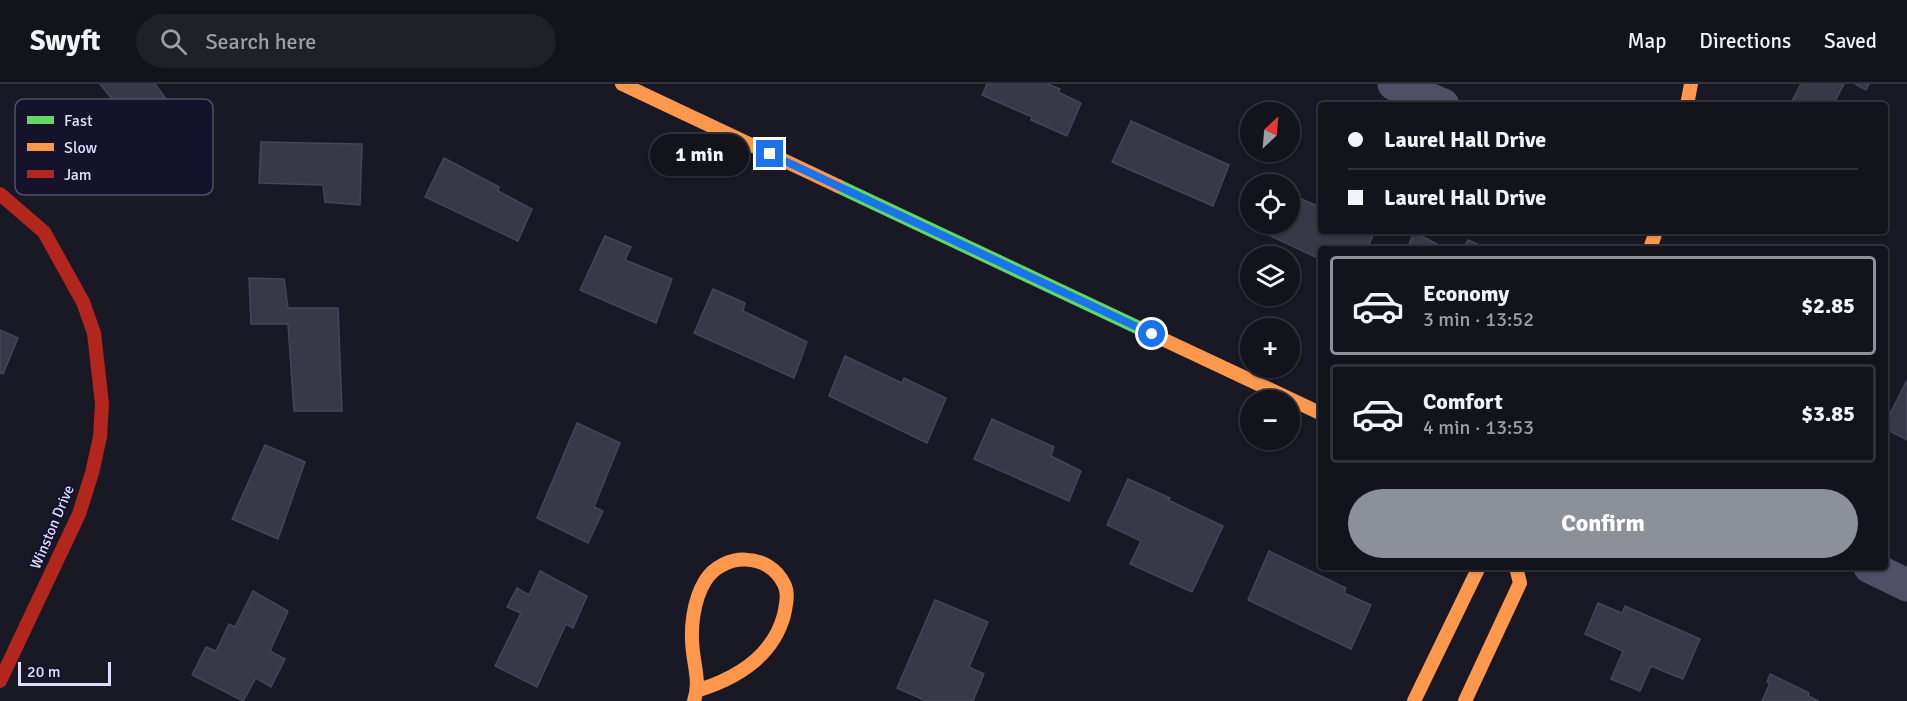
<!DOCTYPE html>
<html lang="en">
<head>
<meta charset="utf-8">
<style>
	:root { --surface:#13131c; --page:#202029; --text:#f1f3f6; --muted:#9d9ea3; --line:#32323b; --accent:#8c9099 }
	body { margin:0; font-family:Signika,sans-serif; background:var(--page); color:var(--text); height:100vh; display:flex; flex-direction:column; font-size:22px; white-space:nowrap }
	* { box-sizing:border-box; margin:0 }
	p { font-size:20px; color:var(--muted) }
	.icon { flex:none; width:33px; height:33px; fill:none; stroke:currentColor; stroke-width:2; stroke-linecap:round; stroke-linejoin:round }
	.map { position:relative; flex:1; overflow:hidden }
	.panel { position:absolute; left:1318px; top:162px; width:570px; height:324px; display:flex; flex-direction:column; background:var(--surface); border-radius:6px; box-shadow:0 2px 4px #0004,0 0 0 2px var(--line) }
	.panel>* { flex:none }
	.hud { position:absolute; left:1318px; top:18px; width:570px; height:132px; border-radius:6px; box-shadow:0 2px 4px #0004,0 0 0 2px var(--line); display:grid; align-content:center; height:132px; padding:0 30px; background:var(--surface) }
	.needle { width:39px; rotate:26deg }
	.buttons { position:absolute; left:1240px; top:18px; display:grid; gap:12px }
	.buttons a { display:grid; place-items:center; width:60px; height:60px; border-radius:50%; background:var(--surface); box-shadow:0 2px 4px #0004,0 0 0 2px var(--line); font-size:30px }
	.scale { position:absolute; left:18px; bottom:15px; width:93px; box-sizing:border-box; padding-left:6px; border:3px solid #dfdffd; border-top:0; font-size:16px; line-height:21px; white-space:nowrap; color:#dfdffd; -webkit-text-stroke:4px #15132b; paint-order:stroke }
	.end { position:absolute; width:27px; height:27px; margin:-14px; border:8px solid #1a73e8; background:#fff; box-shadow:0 0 0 3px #fff }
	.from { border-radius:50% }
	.bubble { position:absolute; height:42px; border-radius:21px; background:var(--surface); box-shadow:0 2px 4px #0004,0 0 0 2px var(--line); font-size:20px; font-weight:700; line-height:42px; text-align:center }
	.hud b { display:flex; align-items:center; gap:21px; height:57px; font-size:22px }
	.hud b+b { border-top:2px solid var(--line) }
	.hud i { width:15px; height:15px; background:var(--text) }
	ul { padding:10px 0 0; list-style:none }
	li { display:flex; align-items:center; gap:18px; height:99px; margin:0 12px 9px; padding:0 18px; border:3px solid var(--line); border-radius:6px }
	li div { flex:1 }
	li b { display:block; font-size:22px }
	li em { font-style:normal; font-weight:700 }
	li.current { border-color:var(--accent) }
	li>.icon { width:54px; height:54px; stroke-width:1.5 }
	.cta { display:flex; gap:12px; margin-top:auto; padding:12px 30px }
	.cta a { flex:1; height:69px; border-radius:36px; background:var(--accent); color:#fff; font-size:24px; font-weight:700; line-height:69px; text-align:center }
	header { display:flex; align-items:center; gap:36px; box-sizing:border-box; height:84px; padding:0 30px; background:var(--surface); border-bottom:2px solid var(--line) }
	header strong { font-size:28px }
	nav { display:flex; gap:33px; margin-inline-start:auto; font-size:21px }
	.search { width:420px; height:54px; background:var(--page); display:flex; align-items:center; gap:15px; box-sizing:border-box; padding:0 21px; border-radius:33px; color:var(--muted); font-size:22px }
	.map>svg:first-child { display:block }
	.building { fill:#383846; stroke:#454458; stroke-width:1.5 }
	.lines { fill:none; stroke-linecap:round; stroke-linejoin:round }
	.street { stroke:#4f5065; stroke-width:33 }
	.fast { stroke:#63d668; stroke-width:14 }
	.slow { stroke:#ff974d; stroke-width:14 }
	.jam { stroke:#b3261e; stroke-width:14 }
	.route { stroke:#1a73e8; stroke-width:8 }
	.labels { text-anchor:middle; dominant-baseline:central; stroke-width:5; stroke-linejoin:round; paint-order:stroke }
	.street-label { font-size:15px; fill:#dfdffd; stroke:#15132b }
	.key { fill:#15132b; stroke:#52506a; stroke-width:1.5 }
	.key-label { font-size:16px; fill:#dfdffd }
</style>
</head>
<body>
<header>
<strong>Swyft</strong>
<div class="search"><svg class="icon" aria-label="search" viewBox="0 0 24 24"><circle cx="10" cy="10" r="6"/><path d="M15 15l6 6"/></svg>Search here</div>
<nav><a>Map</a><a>Directions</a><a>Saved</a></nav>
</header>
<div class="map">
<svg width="1907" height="617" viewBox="0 0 1907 617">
	<rect width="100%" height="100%" fill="#191925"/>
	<g class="building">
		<polygon points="100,0 155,0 184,39 153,67"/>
		<polygon points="987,0 1048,0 1060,5 1058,8 1081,19 1067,52 1031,36 1032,33 982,11"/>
		<polygon points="1801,0 1844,0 1833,21 1800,21 1792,17"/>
		<polygon points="1855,0 1869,0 1866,6"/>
		<polygon points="1131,37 1229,81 1213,122 1112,78"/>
		<polygon points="261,58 362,60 360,121 325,118 323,101 259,99"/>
		<polygon points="444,74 499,103 498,107 532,125 518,157 425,113"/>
		<polygon points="1290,110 1322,124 1322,147 1375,147 1367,165 1322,165 1322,176 1247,141 1251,132 1251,140 1290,140"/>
		<polygon points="1414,148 1446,165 1407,165"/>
		<polygon points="605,152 631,163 625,176 672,195 656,239 580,206"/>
		<polygon points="1468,156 1488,165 1463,165"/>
		<polygon points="249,194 284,195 288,224 338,224 342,327 294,327 288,240 251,240"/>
		<polygon points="713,205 745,219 743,227 807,258 794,294 694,249"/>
		<polygon points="0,246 18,254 3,290 0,289"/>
		<polygon points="845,272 902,299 904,294 946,314 927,359 829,312"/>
		<polygon points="1907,296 1907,356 1886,345 1886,338"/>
		<polygon points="992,335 1054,363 1051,372 1081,387 1069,417 974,375"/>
		<polygon points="577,339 620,359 594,423 603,427 588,459 537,434"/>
		<polygon points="265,361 305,378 278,455 232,435"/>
		<polygon points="1128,395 1170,414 1168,416 1223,442 1192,508 1130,480 1141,457 1107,441"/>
		<polygon points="1269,467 1346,504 1344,509 1371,521 1351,565 1248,516"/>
		<polygon points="540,487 587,512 573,544 566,540 537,603 495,582 521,529 507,523 517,504 529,511"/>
		<polygon points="253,507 288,527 270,567 285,575 271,603 256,594 243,617 192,591 206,563 216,567 229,540 235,543"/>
		<polygon points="935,516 988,538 969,583 984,590 973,617 926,617 897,604"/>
		<polygon points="1598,519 1622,529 1625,522 1700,555 1683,595 1651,582 1640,607 1611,595 1623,567 1585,550"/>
		<polygon points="1770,590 1809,609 1808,612 1819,617 1762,617 1770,599 1767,598"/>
	</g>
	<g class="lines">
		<g class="street">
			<polyline points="1394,0 1443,21"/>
			<polyline points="1870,483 1907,501"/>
		</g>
		<polyline class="fast" points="838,102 1156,252"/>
		<g class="slow">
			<polyline points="622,0 838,102"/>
			<polyline points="1687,21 1691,0"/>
			<polyline points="1650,165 1656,147"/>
			<polyline points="1156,252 1322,330"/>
			<path d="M694,617C700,600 695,585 693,568C690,545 693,517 705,497C723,468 769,468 784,500C789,509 786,521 784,531C773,572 737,594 699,606"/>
			<polyline points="1414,617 1479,483"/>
			<polyline points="1465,617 1520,499 1516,483"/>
		</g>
		<polyline class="jam" points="0,110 44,148 83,218 94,249 102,320 100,353 92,389 79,430 0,597"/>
	</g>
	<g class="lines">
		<polyline class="route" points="770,70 1152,250"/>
	</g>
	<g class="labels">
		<g class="street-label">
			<text transform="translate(52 443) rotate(-67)">Winston Drive</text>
		</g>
	</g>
	<rect x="15" y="15" width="198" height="96" rx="9" class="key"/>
	<rect x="27" y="32" width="27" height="8" fill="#63d668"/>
	<rect x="27" y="59" width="27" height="8" fill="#ff974d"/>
	<rect x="27" y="86" width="27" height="8" fill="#b3261e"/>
	<g class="key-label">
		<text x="64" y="42">Fast</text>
		<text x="64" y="69">Slow</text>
		<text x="64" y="96">Jam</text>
	</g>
</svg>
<div class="buttons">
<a><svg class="needle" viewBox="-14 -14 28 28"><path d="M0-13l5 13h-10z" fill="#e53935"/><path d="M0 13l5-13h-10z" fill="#9d9ea3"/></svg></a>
<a><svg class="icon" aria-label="locate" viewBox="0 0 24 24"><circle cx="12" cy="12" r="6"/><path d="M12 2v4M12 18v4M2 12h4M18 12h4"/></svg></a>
<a><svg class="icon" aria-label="layers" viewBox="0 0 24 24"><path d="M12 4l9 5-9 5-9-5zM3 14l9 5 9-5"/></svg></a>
<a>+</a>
<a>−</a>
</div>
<div class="scale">20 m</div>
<i class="end from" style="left:1152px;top:250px"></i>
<i class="end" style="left:770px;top:70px"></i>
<div class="bubble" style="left:650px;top:50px;width:99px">1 min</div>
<div class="hud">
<b><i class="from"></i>Laurel Hall Drive</b>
<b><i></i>Laurel Hall Drive</b>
</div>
<section class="panel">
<ul>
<li class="current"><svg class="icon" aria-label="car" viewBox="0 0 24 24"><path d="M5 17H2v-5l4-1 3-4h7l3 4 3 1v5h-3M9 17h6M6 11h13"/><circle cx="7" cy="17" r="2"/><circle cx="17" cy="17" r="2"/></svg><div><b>Economy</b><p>3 min · 13:52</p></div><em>$2.85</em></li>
<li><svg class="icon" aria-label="car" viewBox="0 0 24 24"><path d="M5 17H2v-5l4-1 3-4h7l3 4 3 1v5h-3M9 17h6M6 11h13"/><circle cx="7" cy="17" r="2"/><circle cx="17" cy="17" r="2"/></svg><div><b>Comfort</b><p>4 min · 13:53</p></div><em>$3.85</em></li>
</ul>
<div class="cta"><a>Confirm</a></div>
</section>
</div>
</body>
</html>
